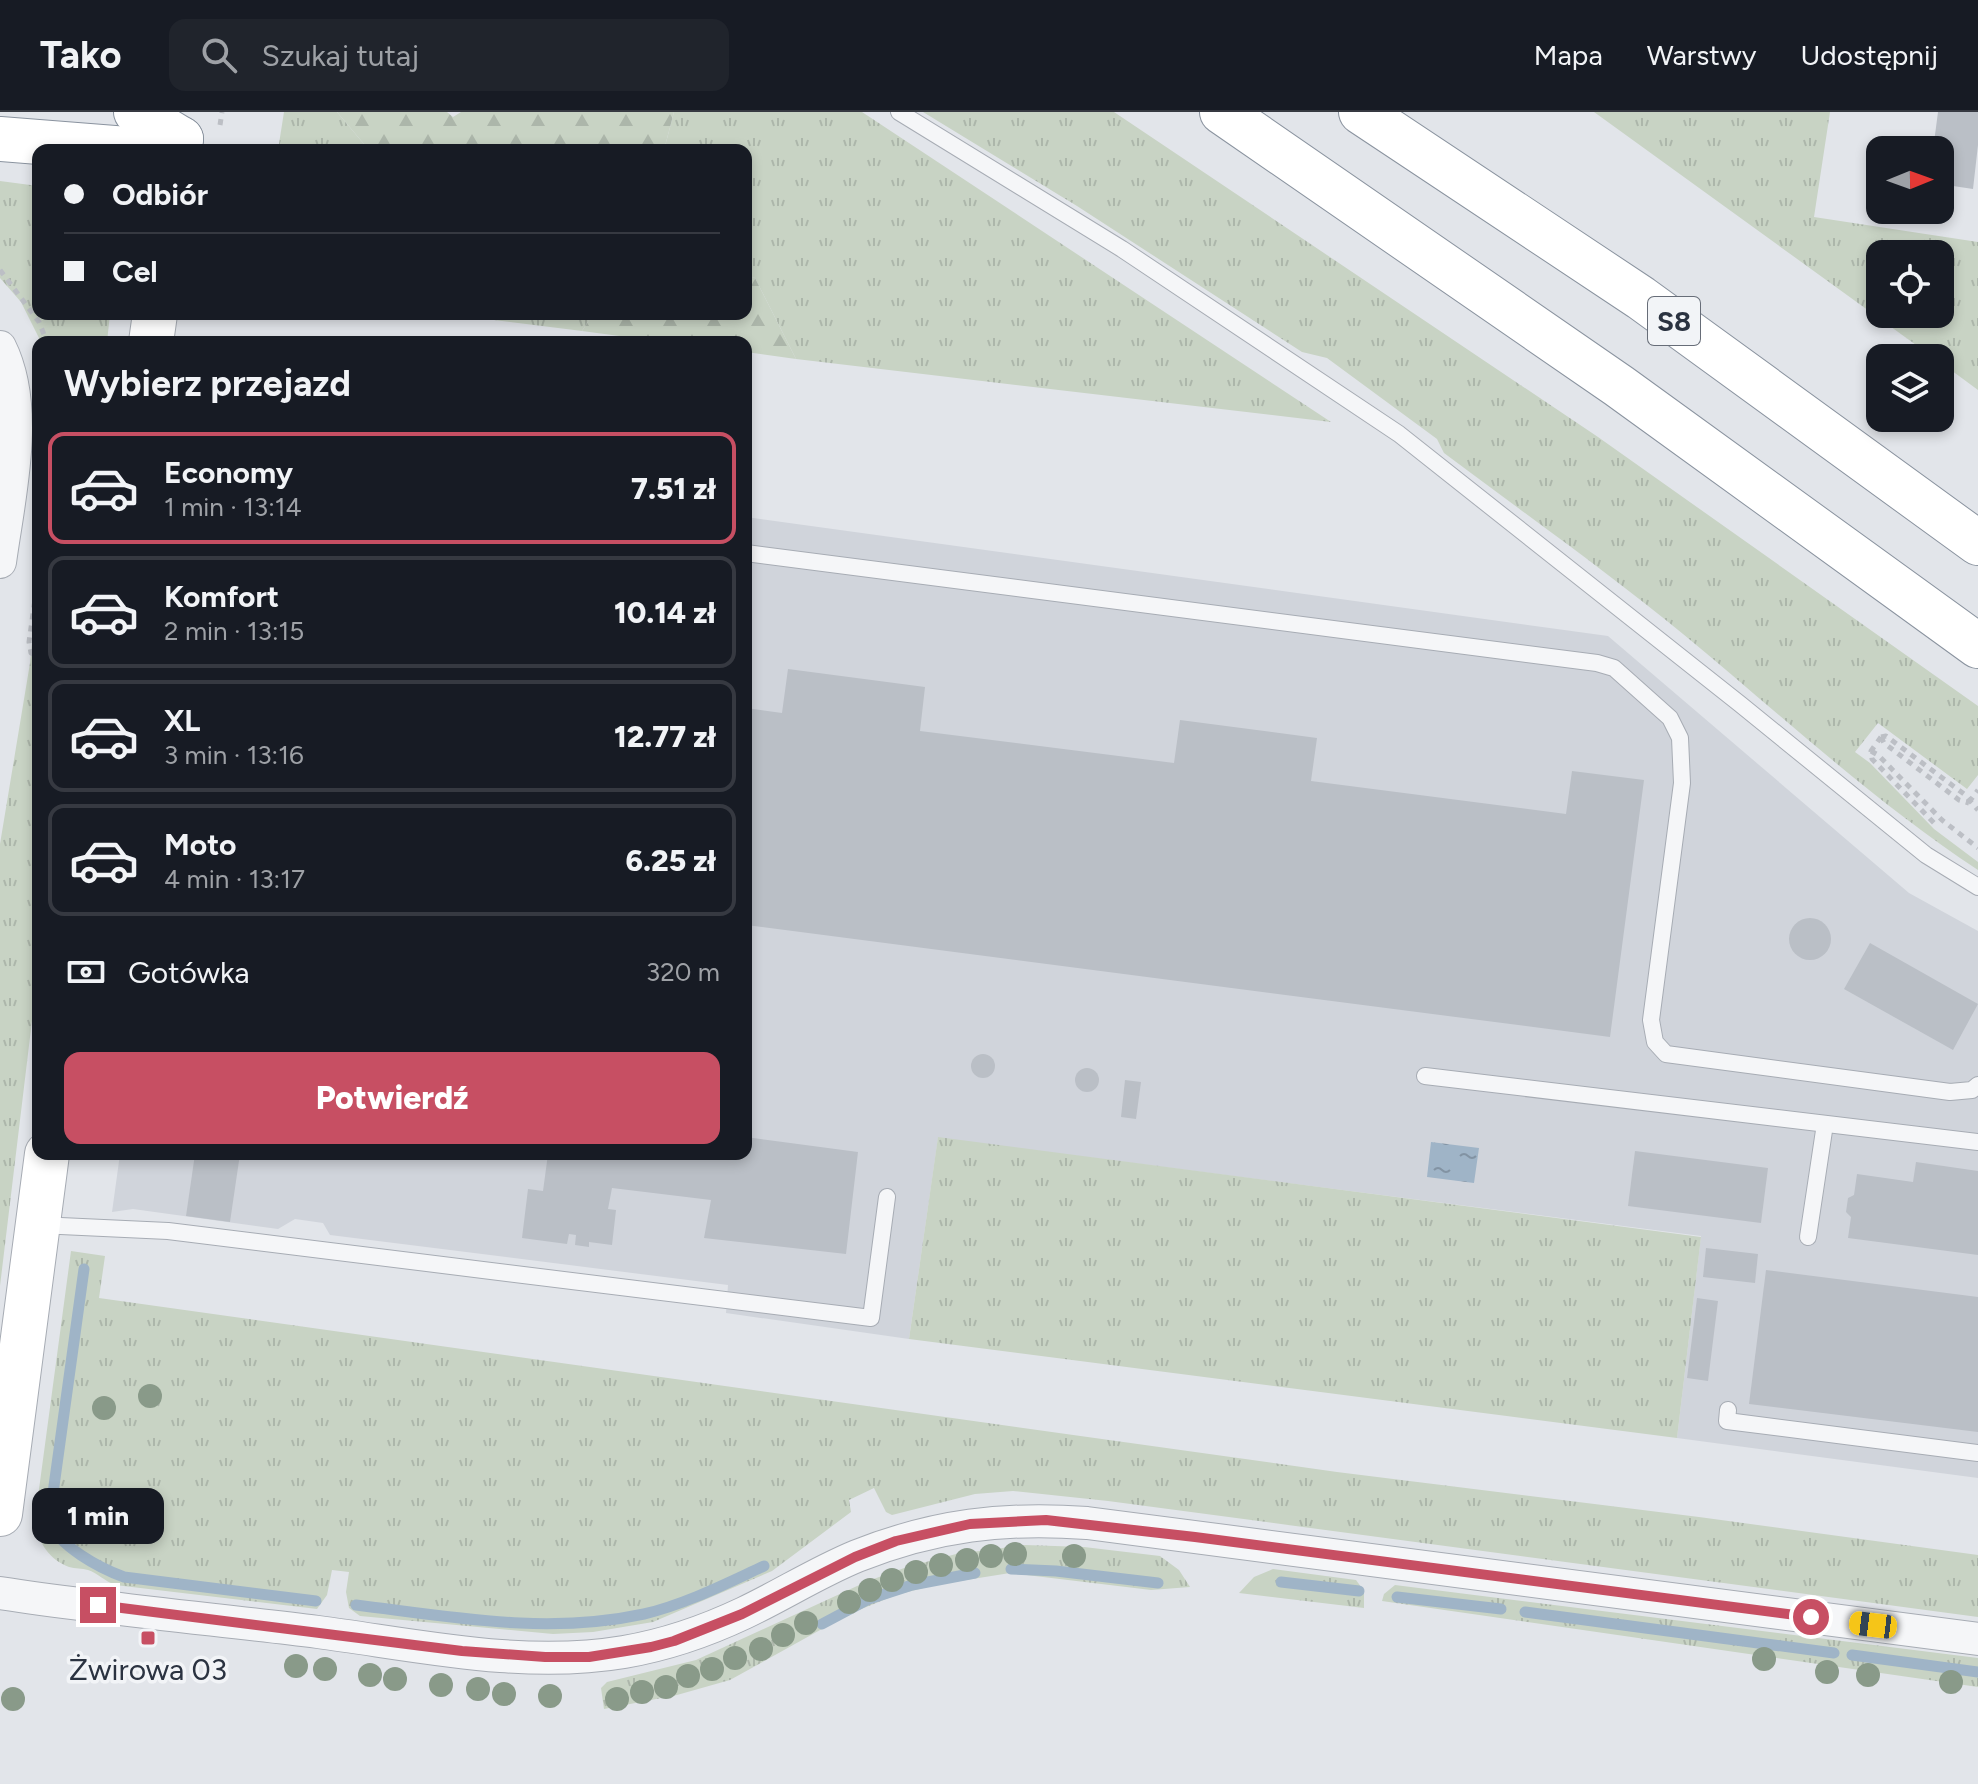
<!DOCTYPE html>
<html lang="pl">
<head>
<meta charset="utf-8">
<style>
	:root { --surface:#171b24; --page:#20242c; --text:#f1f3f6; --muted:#9ea1a6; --line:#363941; --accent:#c74f63 }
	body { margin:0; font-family:Figtree,sans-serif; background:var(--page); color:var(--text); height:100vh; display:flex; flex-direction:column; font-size:30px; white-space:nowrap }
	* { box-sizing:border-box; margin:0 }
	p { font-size:26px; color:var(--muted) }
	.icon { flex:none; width:44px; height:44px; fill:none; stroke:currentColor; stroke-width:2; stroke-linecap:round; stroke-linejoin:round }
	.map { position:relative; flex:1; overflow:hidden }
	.side { position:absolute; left:32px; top:224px; width:720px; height:824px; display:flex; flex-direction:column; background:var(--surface); border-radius:16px; box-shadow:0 4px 12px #0003 }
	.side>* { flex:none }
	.guide { position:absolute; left:32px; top:32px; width:720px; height:176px; border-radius:16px; box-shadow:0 4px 12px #0003; display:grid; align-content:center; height:176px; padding:0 32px; background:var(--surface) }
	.needle { width:52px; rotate:89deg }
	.tools { position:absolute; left:1866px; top:24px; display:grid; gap:16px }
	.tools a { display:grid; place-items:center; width:88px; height:88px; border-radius:16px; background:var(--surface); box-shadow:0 4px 12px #0003; font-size:40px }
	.end { position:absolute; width:36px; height:36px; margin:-18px; border:10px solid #c74f63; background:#fff; box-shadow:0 0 0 4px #fff }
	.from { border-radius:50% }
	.bubble { position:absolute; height:56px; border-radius:16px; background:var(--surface); box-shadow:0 4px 12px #0003; font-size:26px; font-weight:800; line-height:56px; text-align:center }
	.car { position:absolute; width:24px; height:48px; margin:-24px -12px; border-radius:10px; box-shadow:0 0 6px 2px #0007; background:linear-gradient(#f5c518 24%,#345 0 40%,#f5c518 0 76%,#345 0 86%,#f5c518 0) }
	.guide b { display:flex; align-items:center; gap:28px; height:76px; font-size:30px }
	.guide b+b { border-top:2px solid var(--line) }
	.guide i { width:20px; height:20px; background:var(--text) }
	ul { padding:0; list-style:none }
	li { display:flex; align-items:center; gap:24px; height:112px; margin:0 16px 12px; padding:0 16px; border:4px solid var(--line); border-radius:16px }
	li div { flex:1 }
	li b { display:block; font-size:30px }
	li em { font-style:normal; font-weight:800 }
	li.selected { border-color:var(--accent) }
	li>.icon { width:72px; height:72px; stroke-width:1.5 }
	h2 { padding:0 32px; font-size:36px; line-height:96px }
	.pay { display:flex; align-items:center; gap:20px; height:88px; padding:0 32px; font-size:30px }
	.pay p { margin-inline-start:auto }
	.cta { display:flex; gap:16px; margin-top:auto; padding:16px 32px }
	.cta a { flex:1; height:92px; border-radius:16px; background:var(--accent); color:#fff; font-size:32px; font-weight:800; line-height:92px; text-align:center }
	header { display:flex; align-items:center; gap:48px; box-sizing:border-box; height:112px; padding:0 40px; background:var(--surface); border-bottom:2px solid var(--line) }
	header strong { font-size:38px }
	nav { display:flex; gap:44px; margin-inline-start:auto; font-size:28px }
	.search { width:560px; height:72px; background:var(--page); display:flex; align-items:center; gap:20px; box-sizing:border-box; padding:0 28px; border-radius:16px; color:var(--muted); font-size:30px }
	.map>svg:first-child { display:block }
	.built { fill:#d0d4db }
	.grass { fill:url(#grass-tufts); fill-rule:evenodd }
	.forest { fill:url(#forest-firs) }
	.water { fill:url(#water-ripples) }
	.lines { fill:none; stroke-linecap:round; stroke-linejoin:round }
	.stream { stroke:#9fb4c7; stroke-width:11 }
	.building { fill:#babfc6 }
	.lane-casing { stroke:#a7acb4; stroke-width:18 }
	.street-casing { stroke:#a7acb4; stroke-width:34 }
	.secondary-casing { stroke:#a7acb4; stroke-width:46 }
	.highway-casing { stroke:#8a939f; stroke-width:46 }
	.path { stroke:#bcbfc5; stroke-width:5; stroke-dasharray:6 6; stroke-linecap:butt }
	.lane { stroke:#f5f6f8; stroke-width:16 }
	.street { stroke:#f5f6f8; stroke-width:32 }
	.secondary { stroke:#fff; stroke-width:44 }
	.highway { stroke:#fff; stroke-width:44 }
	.tree { fill:#899a89 }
	.route { stroke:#c74f63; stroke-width:10 }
	.poi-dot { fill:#c74f63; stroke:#f2f4f7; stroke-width:3 }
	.labels { text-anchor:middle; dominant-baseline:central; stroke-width:7; stroke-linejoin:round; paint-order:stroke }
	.shield { fill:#f2f4f7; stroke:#676d78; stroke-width:2 }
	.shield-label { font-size:28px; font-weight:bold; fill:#2b3341 }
	.poi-label { font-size:30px; fill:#2b3341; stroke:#f2f4f7 }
</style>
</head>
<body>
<header>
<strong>Tako</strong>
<div class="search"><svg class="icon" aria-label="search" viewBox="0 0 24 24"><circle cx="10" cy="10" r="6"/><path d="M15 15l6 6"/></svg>Szukaj tutaj</div>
<nav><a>Mapa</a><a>Warstwy</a><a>Udostępnij</a></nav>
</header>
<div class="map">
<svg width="1978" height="1672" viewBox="0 0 1978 1672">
	<defs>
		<pattern id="grass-tufts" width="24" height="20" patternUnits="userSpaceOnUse" patternTransform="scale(2)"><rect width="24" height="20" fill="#c8d3c4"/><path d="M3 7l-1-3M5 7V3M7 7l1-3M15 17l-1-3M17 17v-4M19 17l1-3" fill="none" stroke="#acb6aa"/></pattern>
		<pattern id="forest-firs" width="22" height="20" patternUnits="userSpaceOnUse" patternTransform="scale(2)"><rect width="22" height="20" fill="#c8d3c4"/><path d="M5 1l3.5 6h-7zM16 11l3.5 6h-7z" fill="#acb6aa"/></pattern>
		<pattern id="water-ripples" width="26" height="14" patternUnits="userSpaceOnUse" patternTransform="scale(2)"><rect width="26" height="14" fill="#9fb4c7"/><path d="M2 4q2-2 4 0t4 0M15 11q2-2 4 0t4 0" fill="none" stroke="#8293a3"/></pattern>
	</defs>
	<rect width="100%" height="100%" fill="#e2e5ea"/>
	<polygon class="built" points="746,405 1608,524 1909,781 1978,819 1978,1366 1677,1326 1701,1124 938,1026 909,1227 726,1201 728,1173 330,1123 323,1111 295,1107 278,1117 133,1097 112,1100 120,1042 746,1042"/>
	<g class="grass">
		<polygon points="284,0 337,0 369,38 278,38"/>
		<polygon points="674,0 862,0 1331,310 796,247 755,166 746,163 746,38 664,38"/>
		<path d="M923,0H1114L1598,325L1978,594V663L1967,677L1878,611L1855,640L1870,651L1934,717L1978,750V758C1872,688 1780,602 1683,522C1606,459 1524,401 1444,341L1437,327L1327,246L1302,240L1077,94Z"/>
		<path d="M1594,0H1830L1814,105L1978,130V278L1940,250V246H1934ZM1880,142H1940V202H1880Z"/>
		<polygon points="0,69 38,74 38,202 110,202 107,230 41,230 21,190 0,166"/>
		<polygon points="446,202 593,202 582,219"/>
		<polygon points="38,474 38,859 0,1174 0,732 30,551"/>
		<polygon points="938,1025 1701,1125 1677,1326 909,1227"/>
		<path d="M71,1139L105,1144L99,1186L1337,1360L1699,1405L1978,1443V1505L1108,1389L1013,1379L975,1382L892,1403L886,1400L874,1376L849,1388L851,1400L772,1459L653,1510L593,1520L553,1522L360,1504L349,1496L346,1480L349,1460L332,1458L327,1483L317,1497L115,1473C105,1469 97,1461 88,1458C82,1456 75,1457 69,1455C48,1447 37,1429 35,1407Z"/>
		<polygon points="1025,1433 1084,1435 1160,1444 1179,1458 1190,1475 1151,1478 1010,1461 935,1473 896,1483 849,1502 730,1568 677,1583 604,1597 601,1576 607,1570 696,1548 868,1469 907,1455 956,1442"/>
		<polygon points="1273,1457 1356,1468 1364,1479 1364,1496 1239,1481 1254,1465"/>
		<polygon points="1395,1473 1978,1546 1978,1575 1382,1489 1384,1482"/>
	</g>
	<g class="forest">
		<polygon points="337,0 447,0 453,5 461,0 674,0 664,38 369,38"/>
		<polygon points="746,163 755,166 796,247 746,240 746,230 664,230 582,219 593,202 746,202"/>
	</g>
	<polygon class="water" points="1431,1030 1479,1036 1474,1071 1427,1065"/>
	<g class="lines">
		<g class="stream">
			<path d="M84,1157L49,1410C59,1434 99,1456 124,1465L316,1489"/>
			<polyline points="1011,1457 1056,1459 1158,1471"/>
			<polyline points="1281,1470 1359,1479"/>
			<polyline points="1397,1485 1501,1497"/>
			<path d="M356,1493C453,1505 547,1523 644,1502C686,1492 725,1472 764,1454"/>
			<polyline points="1525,1500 1834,1541"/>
			<polyline points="822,1512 869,1487 912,1473 975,1461"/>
			<polyline points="1852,1543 1978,1560"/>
		</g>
	</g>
	<g class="building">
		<polygon points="1938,0 1978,0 1978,33 1973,77 1940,72 1940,38 1933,38"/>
		<polygon points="788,557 925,575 920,619 1174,651 1180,608 1317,626 1311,669 1566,702 1572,659 1644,668 1610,925 746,813 746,596 782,601"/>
		<circle cx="1810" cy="827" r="21"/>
		<polygon points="1870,831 1978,892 1953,938 1844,877"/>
		<circle cx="983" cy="954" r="12"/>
		<circle cx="1087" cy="968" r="12"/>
		<polygon points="1125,968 1141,970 1136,1007 1121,1005"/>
		<polygon points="746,1025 858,1040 846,1142 704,1126 711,1088 612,1076 608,1097 616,1098 612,1133 589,1130 589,1135 575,1133 576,1123 569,1122 567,1132 522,1126 528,1077 543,1079 548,1042 746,1042"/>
		<polygon points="1635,1039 1768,1056 1761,1111 1628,1094"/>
		<polygon points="195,1042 240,1042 230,1110 186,1104"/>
		<polygon points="1916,1050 1978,1059 1978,1143 1848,1126 1851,1105 1846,1100 1848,1086 1854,1083 1857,1062 1913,1070"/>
		<polygon points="1706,1136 1758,1142 1755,1171 1703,1165"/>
		<polygon points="1766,1158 1978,1185 1978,1320 1749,1292"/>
		<polygon points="1697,1186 1718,1189 1708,1269 1687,1266"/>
	</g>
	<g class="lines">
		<g class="lane-casing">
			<g id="lane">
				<polyline points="899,0 1122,137 1399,322 1740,592 1926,743 1978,775"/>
				<polyline points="746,441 1597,551 1614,556 1670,606 1680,626 1682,671 1651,908 1655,930 1666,942 1950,980 1972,978 1978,973"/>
				<polyline points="1425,964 1978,1030"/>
				<polyline points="39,1113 168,1119 871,1206 887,1085"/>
				<polyline points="1808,1125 1825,1012"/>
				<polyline points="1728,1298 1727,1309 1978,1341"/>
			</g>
		</g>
		<g class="street-casing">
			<g id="street">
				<path d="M0,235C31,297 9,384 0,450"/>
				<path d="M0,1481C105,1497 212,1507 318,1520C417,1533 523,1557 624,1540C665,1533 706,1519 744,1501C782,1483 818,1460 857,1444C935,1413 1004,1405 1087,1411L1978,1527"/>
			</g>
		</g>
		<g class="secondary-casing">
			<g id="secondary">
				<polyline points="151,230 155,202"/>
				<polyline points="0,1402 47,1042"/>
			</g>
		</g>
		<g class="highway-casing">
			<g id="highway">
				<polyline points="136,0 181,27"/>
				<polyline points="1222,0 1619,274 1978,534"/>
				<polyline points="1361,0 1641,186 1978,431"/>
				<polyline points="0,27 127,37 181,27"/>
			</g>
		</g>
		<g class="path">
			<polyline points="220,13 222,0"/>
			<polyline points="0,158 39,210 47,230"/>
			<polyline points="38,466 29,530 31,541 38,544"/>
			<polyline points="1881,625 1871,639 1872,647 1937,714"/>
			<polyline points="1881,625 1886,624 1964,682 1978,698"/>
			<polyline points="1881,625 1884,631 1959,688 1969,691"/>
			<polyline points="1871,639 1878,643 1942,708 1978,736"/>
			<polyline points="1969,690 1978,678"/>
		</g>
		<use href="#lane" class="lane"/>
		<use href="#street" class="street"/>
		<use href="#secondary" class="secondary"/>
		<use href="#highway" class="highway"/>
	</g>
	<g class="tree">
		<circle cx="150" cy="1284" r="12"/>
		<circle cx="104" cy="1296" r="12"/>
		<circle cx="1015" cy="1442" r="12"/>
		<circle cx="991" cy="1444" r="12"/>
		<circle cx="1074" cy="1444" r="12"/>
		<circle cx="967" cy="1448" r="12"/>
		<circle cx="941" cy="1453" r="12"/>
		<circle cx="916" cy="1460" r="12"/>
		<circle cx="892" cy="1468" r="12"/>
		<circle cx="870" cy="1478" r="12"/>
		<circle cx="849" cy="1490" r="12"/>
		<circle cx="806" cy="1511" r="12"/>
		<circle cx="783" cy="1523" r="12"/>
		<circle cx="761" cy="1537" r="12"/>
		<circle cx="735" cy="1546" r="12"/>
		<circle cx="1764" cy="1547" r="12"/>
		<circle cx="296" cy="1554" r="12"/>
		<circle cx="325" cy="1557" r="12"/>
		<circle cx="712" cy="1557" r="12"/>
		<circle cx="1827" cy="1560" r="12"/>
		<circle cx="370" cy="1563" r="12"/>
		<circle cx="1868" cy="1563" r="12"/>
		<circle cx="688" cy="1564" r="12"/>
		<circle cx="395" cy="1567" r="12"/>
		<circle cx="1951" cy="1570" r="12"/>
		<circle cx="441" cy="1573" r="12"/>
		<circle cx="666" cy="1575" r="12"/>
		<circle cx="478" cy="1577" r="12"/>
		<circle cx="642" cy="1580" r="12"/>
		<circle cx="504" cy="1582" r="12"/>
		<circle cx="550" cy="1584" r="12"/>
		<circle cx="13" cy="1587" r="12"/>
		<circle cx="617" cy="1587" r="12"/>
	</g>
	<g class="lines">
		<polyline class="route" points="98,1493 462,1539 545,1545 589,1545 651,1535 674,1529 742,1502 855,1445 896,1429 970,1412 1046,1408 1195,1425 1811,1505"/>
	</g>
	<rect class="poi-dot" x="140" y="1518" width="16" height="16" rx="4"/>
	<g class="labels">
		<rect class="shield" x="1648" y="185" width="52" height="48" rx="6"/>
		<g class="shield-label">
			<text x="1674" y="209">S8</text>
		</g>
		<g class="poi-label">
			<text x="148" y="1557">Żwirowa 03</text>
		</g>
	</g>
</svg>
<div class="tools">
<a><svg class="needle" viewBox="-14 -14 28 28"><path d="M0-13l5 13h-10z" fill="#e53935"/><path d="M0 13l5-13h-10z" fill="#9ea1a6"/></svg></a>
<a><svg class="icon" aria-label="locate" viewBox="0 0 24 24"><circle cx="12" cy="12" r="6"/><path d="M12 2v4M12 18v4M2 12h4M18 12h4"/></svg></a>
<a><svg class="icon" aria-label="layers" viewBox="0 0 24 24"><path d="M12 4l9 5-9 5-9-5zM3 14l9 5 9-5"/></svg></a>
</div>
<i class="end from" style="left:1811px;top:1505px"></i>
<i class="end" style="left:98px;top:1493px"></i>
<div class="bubble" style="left:32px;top:1376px;width:132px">1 min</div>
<i class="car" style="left:1873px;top:1513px;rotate:277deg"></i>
<div class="guide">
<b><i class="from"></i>Odbiór</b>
<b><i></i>Cel</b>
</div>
<section class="side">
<h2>Wybierz przejazd</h2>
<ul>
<li class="selected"><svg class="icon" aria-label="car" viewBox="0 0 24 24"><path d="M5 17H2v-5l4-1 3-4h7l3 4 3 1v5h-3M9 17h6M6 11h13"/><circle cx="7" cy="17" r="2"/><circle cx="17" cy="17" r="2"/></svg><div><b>Economy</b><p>1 min · 13:14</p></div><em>7.51 zł</em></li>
<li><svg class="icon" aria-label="car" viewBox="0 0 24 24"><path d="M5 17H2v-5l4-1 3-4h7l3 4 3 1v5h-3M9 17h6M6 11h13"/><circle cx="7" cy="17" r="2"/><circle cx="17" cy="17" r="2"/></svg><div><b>Komfort</b><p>2 min · 13:15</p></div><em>10.14 zł</em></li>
<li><svg class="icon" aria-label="car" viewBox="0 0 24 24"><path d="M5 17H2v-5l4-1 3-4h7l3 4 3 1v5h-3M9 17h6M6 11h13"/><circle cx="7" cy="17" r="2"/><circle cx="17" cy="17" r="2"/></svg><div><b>XL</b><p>3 min · 13:16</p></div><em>12.77 zł</em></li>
<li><svg class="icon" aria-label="car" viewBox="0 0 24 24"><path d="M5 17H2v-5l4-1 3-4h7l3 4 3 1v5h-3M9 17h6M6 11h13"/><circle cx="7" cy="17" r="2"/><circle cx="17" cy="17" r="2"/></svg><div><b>Moto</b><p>4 min · 13:17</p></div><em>6.25 zł</em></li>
</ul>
<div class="pay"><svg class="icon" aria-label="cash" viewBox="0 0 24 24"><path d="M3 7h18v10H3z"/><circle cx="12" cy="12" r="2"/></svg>Gotówka<p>320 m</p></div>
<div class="cta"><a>Potwierdź</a></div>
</section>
</div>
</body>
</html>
